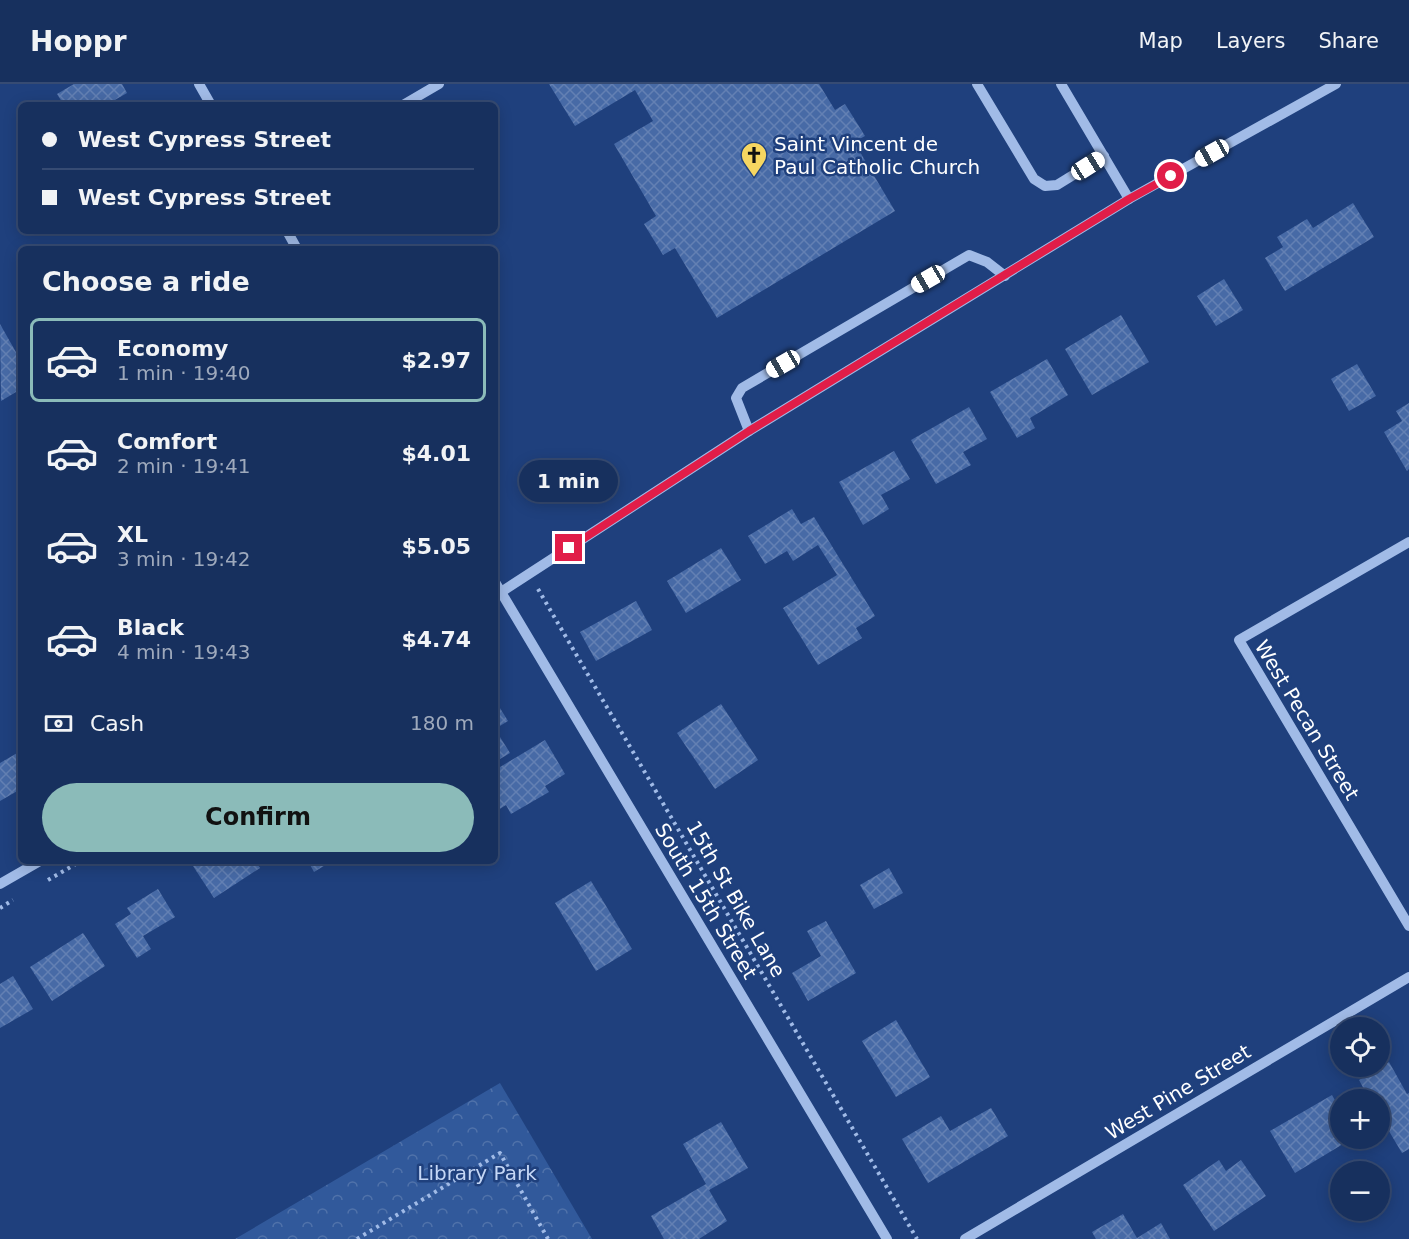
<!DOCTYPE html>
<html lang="en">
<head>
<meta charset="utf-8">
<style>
	:root { --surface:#17305e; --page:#203864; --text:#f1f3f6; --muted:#9ea9bc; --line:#364b73; --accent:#8bbbb9 }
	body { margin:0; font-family:"DejaVu Sans",sans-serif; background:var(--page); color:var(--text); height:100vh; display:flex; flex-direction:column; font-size:22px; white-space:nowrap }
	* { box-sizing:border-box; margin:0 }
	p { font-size:20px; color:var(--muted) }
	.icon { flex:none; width:33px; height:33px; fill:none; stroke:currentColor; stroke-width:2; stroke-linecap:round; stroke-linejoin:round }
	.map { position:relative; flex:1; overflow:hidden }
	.sheet { position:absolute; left:18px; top:162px; width:480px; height:618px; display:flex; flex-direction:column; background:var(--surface); border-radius:9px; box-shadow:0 3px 15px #0003,0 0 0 2px var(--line) }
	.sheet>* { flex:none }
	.top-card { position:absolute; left:18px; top:18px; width:480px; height:132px; border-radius:9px; box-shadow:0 3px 15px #0003,0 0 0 2px var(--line); display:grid; align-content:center; height:132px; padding:0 24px; background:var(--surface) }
	.fabs { position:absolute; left:1330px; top:933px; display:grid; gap:12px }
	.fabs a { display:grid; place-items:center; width:60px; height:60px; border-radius:50%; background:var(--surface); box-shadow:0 3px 15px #0003,0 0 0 2px var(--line); font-size:30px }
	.end { position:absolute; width:27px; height:27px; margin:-14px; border:8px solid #e11d48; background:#fff; box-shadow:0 0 0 3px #fff }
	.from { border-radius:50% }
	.bubble { position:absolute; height:42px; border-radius:21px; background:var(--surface); box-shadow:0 3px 15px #0003,0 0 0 2px var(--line); font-size:20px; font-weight:800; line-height:42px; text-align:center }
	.car { position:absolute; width:18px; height:36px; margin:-18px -9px; border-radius:8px; box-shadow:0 0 4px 2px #0007; background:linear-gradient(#fff 24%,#345 0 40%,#fff 0 76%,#345 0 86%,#fff 0) }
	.top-card b { display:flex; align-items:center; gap:21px; height:57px; font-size:22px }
	.top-card b+b { border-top:2px solid var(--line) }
	.top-card i { width:15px; height:15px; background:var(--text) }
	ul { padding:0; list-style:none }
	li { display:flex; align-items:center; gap:18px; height:84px; margin:0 12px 9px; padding:0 12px; border:3px solid transparent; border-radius:9px }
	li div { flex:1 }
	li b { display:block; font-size:22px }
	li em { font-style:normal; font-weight:800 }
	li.current { border-color:var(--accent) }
	li>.icon { width:54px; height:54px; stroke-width:1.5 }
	h2 { padding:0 24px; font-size:27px; line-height:72px }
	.pay { display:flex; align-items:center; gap:15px; height:66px; padding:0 24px; font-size:22px }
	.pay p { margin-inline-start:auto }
	.action { display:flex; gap:12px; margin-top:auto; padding:12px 24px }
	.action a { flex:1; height:69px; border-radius:36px; background:var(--accent); color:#111; font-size:24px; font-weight:800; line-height:69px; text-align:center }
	header { display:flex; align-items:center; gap:36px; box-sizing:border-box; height:84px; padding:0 30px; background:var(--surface); border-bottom:2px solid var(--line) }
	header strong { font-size:28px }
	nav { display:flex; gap:33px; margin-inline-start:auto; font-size:21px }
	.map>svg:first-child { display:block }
	.forest { fill:url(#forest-crowns) }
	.building { fill:url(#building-cross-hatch) }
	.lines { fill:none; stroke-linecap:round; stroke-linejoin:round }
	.path { stroke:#a1bbe7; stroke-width:4; stroke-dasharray:3 4.5; stroke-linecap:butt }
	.minor { stroke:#a1bbe7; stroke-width:10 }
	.route { stroke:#e11d48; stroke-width:8 }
	.labels { text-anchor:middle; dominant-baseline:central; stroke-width:5; stroke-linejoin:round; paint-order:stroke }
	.poi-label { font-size:20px; fill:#fff; stroke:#1f407d; text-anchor:start }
	.street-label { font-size:20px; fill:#fff; stroke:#1f407d }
	.park-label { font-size:20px; fill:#c5d7f6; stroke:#1f407d }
</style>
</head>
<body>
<header>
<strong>Hoppr</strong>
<nav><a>Map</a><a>Layers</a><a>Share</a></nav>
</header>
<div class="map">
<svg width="1409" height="1155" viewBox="0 0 1409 1155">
	<defs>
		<pattern id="forest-crowns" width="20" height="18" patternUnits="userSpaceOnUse" patternTransform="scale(1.5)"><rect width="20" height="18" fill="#31599b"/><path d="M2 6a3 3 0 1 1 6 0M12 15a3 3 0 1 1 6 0" fill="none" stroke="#5072aa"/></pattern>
		<pattern id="building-cross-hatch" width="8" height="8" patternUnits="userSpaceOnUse" patternTransform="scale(1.5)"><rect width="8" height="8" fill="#476aa6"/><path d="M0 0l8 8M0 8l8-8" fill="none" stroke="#6380b3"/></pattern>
	</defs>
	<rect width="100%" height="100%" fill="#1f407d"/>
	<polygon class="forest" points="500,999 592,1155 235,1155"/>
	<g class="building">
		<polygon points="74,0 122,0 127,9 106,21 64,21 57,10"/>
		<polygon points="549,0 819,0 835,26 845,20 865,52 854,58 895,127 717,234 675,164 663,171 644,140 656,132 614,60 653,37 635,6 575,42"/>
		<polygon points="1353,119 1374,153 1285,207 1265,174 1283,163 1277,153 1307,135 1313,144"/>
		<polygon points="1224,195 1243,226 1216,242 1197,212"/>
		<polygon points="1121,231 1149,278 1092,311 1065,265"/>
		<polygon points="0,240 21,277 21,305 1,317"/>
		<polygon points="1047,275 1068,311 1030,334 1035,344 1017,354 990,308"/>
		<polygon points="1357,280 1376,312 1349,327 1331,295"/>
		<polygon points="1409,319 1409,385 1407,387 1384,348 1402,337 1396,327"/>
		<polygon points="969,323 987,355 963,368 971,381 936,400 911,356"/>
		<polygon points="894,367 910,395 881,411 889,425 863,441 839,398"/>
		<polygon points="792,425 801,440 814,433 875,532 856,544 862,554 818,581 783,524 837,491 818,461 793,477 787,467 765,480 748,452"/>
		<polygon points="721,464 741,496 686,529 667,497"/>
		<polygon points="636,517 652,546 596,577 580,548"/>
		<polygon points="495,616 508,637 495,645 510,669 495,678"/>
		<polygon points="721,620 758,676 715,705 677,649"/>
		<polygon points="545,656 565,690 545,702 549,708 511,730 506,721 495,728 495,686"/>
		<polygon points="19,668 21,671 21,710 19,706 0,717 0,679"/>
		<polygon points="202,777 255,777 260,784 214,814 193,782"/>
		<polygon points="308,777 332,777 314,788"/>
		<polygon points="889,784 903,809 874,825 860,801"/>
		<polygon points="591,797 632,865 596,887 555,819"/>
		<polygon points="158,805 175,833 143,852 151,865 137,874 115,840 131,830 127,824"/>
		<polygon points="826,837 856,889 808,917 792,889 821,872 807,847"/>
		<polygon points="83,849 105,882 52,917 30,883"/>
		<polygon points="13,892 33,925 0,944 0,900"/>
		<polygon points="896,936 930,993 896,1013 862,957"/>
		<polygon points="1389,978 1407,1010 1409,1009 1409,1065 1402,1069 1380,1032 1380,1016 1370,1016 1359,996"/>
		<polygon points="1332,1011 1341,1027 1341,1054 1353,1054 1295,1089 1270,1047"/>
		<polygon points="991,1024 1008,1052 928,1099 902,1055 941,1032 950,1047"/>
		<polygon points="721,1038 748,1084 709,1106 727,1137 699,1155 664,1155 651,1132 706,1100 683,1060"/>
		<polygon points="1219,1076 1226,1087 1241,1076 1266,1112 1214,1147 1183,1101"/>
		<polygon points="1123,1130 1137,1154 1161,1139 1170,1155 1096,1155 1092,1148"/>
	</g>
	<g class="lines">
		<g class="path">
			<polyline points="538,505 917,1155"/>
			<polyline points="48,796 81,777"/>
			<polyline points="0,824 13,816"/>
			<polyline points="357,1155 500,1069 548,1155"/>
		</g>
		<g class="minor">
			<polyline points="199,0 211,21"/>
			<polyline points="977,0 1034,95 1045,102 1057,101 1104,72"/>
			<polyline points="1061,0 1129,115"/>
			<polyline points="403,21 439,0"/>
			<polyline points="287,147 297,165"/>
			<polyline points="749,347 736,314 742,304 969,171 987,178 1005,192"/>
			<polyline points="1409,458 1239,556 1409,842"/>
			<polyline points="495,498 887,1155"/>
			<polyline points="495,512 749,347 1129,115 1336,0"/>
			<polyline points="0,800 40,777"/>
			<polyline points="965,1155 1409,893"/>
		</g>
	</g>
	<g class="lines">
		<polyline class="route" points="569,464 749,347 1129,115 1171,92"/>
	</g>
	<defs>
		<g id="church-pin" transform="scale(1.35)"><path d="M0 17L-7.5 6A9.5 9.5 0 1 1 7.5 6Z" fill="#f6d661" stroke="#1f407d"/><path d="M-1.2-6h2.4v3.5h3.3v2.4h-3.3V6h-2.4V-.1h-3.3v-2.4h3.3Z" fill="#111"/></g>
	</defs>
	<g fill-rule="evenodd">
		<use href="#church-pin" x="754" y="71"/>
	</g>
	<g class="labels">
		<g class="poi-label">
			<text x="774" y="60">Saint Vincent de<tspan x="774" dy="23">Paul Catholic Church</tspan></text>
		</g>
		<g class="street-label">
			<text transform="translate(1307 636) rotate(59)">West Pecan Street</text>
			<text transform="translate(736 815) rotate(60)">15th St Bike Lane</text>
			<text transform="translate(706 817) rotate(59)">South 15th Street</text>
			<text transform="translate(1178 1008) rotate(-31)">West Pine Street</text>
		</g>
		<g class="park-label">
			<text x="477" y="1089">Library Park</text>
		</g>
	</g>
</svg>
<div class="fabs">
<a><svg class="icon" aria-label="locate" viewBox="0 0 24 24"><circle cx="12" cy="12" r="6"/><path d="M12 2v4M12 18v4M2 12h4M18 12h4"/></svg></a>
<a>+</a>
<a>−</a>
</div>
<i class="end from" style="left:1171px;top:92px"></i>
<i class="end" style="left:569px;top:464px"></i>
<div class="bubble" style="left:519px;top:376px;width:99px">1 min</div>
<i class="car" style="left:1212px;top:69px;rotate:241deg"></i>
<i class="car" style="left:1088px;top:82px;rotate:58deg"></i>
<i class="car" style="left:928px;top:195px;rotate:240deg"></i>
<i class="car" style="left:783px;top:280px;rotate:240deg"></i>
<div class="top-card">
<b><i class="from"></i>West Cypress Street</b>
<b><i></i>West Cypress Street</b>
</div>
<section class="sheet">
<h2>Choose a ride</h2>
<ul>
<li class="current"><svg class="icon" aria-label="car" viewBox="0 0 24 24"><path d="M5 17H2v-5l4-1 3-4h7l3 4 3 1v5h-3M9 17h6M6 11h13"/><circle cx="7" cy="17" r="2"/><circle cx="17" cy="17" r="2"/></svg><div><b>Economy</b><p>1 min · 19:40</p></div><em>$2.97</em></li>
<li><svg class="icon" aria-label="car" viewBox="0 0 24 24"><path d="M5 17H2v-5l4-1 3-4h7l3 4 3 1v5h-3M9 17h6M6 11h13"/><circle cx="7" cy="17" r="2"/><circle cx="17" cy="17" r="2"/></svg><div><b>Comfort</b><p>2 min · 19:41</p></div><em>$4.01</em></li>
<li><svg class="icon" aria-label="car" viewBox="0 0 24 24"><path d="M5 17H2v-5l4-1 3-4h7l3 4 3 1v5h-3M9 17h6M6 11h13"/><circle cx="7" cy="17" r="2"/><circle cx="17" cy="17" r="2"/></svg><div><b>XL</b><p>3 min · 19:42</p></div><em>$5.05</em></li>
<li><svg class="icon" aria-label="car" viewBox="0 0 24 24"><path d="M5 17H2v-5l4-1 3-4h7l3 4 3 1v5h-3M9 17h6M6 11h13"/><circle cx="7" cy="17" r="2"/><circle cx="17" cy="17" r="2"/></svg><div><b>Black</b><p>4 min · 19:43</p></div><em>$4.74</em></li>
</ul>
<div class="pay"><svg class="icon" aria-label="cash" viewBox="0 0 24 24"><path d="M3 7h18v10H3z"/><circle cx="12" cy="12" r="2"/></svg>Cash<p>180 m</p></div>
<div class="action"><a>Confirm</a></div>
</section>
</div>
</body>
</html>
